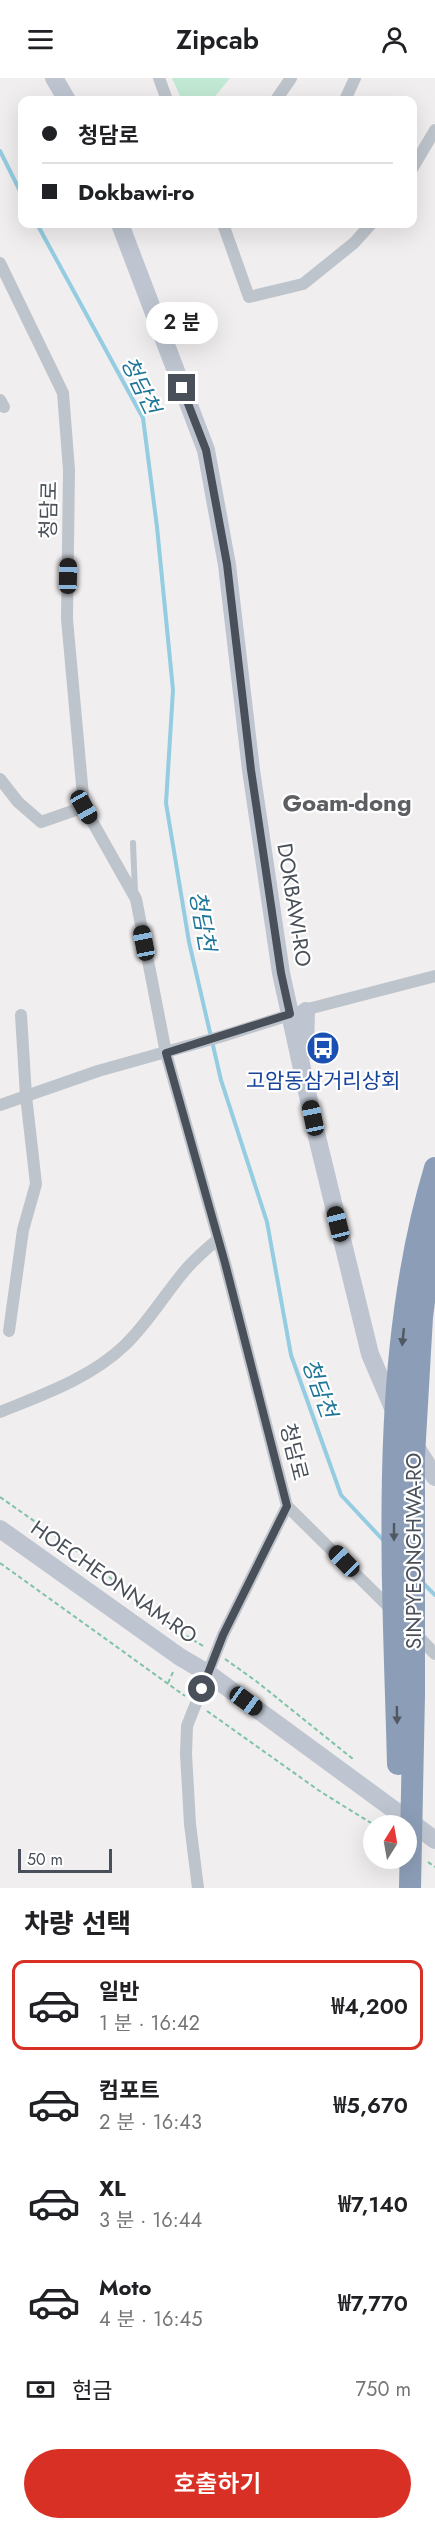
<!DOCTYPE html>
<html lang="ko">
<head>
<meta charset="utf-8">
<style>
	:root { --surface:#fff; --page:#f6f6f6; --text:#202124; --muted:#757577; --line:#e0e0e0; --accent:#d93025 }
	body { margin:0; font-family:Jost,"Noto Sans KR",sans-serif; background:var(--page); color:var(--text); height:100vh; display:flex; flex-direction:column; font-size:22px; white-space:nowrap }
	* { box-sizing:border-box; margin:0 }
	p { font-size:20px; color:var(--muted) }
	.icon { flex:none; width:33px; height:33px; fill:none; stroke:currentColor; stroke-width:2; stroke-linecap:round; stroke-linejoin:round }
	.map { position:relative; height:1810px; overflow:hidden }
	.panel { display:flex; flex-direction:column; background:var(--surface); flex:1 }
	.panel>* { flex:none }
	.top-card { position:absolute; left:18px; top:18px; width:399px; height:132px; border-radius:12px; box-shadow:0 6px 24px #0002; display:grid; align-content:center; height:132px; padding:0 24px; background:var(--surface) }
	.needle { width:39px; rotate:11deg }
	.fabs { position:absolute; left:363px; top:1737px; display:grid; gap:12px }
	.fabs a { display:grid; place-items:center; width:54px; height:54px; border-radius:50%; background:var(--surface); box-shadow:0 6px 24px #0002; font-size:30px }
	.scale { position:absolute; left:18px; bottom:15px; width:94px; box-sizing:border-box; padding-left:6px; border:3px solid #495059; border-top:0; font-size:16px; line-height:21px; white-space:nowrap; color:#495059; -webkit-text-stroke:4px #fff; paint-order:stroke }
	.end { position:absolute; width:27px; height:27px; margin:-14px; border:8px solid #495059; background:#fff; box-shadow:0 0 0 3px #fff }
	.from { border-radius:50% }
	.bubble { position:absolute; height:42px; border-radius:21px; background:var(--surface); box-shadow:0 6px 24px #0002; font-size:20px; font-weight:600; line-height:42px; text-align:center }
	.car { position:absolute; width:18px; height:36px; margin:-18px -9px; border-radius:8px; box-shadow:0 0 4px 2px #0007; background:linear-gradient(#222 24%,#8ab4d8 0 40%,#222 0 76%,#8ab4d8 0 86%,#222 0) }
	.top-card b { display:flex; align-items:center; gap:21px; height:57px; font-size:22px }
	.top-card b+b { border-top:2px solid var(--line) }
	.top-card i { width:15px; height:15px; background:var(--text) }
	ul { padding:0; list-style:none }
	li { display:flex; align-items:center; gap:18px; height:90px; margin:0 12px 9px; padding:0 12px; border:3px solid transparent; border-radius:12px }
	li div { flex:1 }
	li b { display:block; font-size:22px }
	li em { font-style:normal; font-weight:600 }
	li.on { border-color:var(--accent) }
	li>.icon { width:54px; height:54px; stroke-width:1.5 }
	h2 { padding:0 24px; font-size:27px; line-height:72px }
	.pay { display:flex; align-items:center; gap:15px; height:66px; padding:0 24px; font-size:22px }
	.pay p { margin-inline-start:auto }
	.action { display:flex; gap:12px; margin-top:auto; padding:12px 24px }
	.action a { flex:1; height:69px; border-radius:36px; background:var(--accent); color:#fff; font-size:24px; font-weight:600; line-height:69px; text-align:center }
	header { display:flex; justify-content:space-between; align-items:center; height:78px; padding:0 24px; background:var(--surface); font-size:27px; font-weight:600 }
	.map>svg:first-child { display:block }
	.green { fill:#c2e9d4 }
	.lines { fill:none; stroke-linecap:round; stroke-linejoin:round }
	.stream { stroke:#94cce1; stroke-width:4 }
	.path { stroke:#7ec3a6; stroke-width:2; stroke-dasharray:4.5 3; stroke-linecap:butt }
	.lane { stroke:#bec4cb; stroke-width:6 }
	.street { stroke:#bec4cb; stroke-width:12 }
	.secondary { stroke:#bec5d0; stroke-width:18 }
	.highway { stroke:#8c9eb7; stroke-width:22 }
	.oneway { fill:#505862 }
	.route { stroke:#495059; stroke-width:8 }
	.labels { text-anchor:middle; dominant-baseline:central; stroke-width:4.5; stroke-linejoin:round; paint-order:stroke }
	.street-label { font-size:21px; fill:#495059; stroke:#fff }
	.transit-label { font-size:21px; fill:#164399; stroke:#fff }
	.water-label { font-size:22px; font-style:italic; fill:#1e7597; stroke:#fff }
	.quarter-label { font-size:24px; font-weight:bold; fill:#5c5e62; stroke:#fff }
</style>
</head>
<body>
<header><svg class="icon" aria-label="menu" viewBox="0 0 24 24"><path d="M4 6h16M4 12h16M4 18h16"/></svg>Zipcab<svg class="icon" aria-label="person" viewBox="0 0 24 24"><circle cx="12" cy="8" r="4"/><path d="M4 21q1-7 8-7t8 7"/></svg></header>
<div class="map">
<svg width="435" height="1810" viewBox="0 0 435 1810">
	<rect width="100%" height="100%" fill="#f0eeee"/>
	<polygon class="green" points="172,0 230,0 212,22 182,22"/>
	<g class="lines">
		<g class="stream">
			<polyline points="0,73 22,117"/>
			<polyline points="37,146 143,340 157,449 173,612 166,725 189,864 221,1002 267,1144 291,1277 341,1417 383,1462"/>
			<polyline points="423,1505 435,1517"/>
		</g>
		<g class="path">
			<polyline points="0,1419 71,1469 178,1553 205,1569"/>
			<polyline points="0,1485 185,1618"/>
			<polyline points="225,1581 256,1603 353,1681"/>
			<polyline points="168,1605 174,1592"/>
			<polyline points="207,1633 321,1714 376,1748"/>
			<polyline points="428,1784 435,1789"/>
		</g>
		<polyline class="lane" points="133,765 135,814"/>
		<g class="street">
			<polyline points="159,0 167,22"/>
			<polyline points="276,22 291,0"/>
			<polyline points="345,22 355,0"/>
			<polyline points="412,91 435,52"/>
			<polyline points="223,146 249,219 303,206 354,165 371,146"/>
			<polyline points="0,185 63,315 69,392 67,541 84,729 136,821 166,975 225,1185 287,1428 223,1557 187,1648 186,1676 190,1746 198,1810"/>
			<polyline points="0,322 4,329"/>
			<polyline points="0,701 18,724 41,744 84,729"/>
			<polyline points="0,1027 98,993 223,958 308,931 435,898"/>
			<polyline points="9,1253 23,1152 36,1106 26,1018 21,937"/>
			<path d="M0,1334C42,1317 91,1300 125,1267C147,1246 163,1219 182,1196C192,1183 205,1172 218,1161"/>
			<polyline points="287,1428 392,1532"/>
			<polyline points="415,1555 435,1576"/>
		</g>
		<g class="secondary">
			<polyline points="54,0 67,22"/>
			<polyline points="120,146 206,372 227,487 251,692 281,895 317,1059 370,1276 396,1337"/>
			<polyline points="305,974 306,933"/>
			<polyline points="412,1363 435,1399"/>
			<polyline points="0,1451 180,1579 209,1596 435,1762"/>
		</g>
		<g class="highway">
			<path d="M398,1686C393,1491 378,1279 435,1090"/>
			<polyline points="410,1810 414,1617 414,1378 422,1239 435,1137"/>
		</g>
	</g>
	<defs><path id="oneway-solid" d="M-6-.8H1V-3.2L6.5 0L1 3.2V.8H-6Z" transform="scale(1.5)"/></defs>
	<g class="oneway">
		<use href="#oneway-solid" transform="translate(403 1259) rotate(96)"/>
		<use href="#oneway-solid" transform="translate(394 1454) rotate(90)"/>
		<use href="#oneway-solid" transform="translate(397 1637) rotate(89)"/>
	</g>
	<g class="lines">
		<polyline class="route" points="182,310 206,372 227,486 251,692 281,895 290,936 166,975 225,1185 287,1428 223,1557 202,1611"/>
	</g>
	<defs>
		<g id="bus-disc" transform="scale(1.725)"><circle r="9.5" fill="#1a4fb4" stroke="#fff"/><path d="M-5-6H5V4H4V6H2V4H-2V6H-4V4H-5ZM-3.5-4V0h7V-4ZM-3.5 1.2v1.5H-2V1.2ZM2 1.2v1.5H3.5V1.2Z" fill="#fff"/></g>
	</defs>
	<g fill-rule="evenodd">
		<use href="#bus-disc" x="323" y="970"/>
	</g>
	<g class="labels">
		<g class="street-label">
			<text transform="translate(49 432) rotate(-89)">청담로</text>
			<text transform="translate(294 827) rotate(81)">DOKBAWI-RO</text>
			<text transform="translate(294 1374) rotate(76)">청담로</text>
			<text transform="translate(414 1473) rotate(-90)">SINPYEONGHWA-RO</text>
			<text transform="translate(114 1504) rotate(35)">HOECHEONNAM-RO</text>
		</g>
		<g class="transit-label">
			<text x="323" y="1003">고암동삼거리상회</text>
		</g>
		<g class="water-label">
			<text transform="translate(141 307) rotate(64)">청담천</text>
			<text transform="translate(203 843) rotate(80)">청담천</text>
			<text transform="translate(320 1310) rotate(70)">청담천</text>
		</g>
		<g class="quarter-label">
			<text x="347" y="724">Goam-dong</text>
		</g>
	</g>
</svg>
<div class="fabs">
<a><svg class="needle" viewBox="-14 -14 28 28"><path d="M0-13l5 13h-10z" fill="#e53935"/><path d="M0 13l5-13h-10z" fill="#757577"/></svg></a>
</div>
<div class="scale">50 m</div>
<i class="end from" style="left:202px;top:1611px"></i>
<i class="end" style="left:182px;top:310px"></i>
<div class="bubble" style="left:146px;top:224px;width:72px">2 분</div>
<i class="car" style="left:68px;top:498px;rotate:1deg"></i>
<i class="car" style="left:84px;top:729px;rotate:151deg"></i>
<i class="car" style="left:144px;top:865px;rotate:349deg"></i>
<i class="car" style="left:313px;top:1040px;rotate:348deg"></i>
<i class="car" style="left:338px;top:1146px;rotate:346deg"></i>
<i class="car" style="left:344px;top:1483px;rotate:316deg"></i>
<i class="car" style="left:246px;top:1623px;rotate:126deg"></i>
<div class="top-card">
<b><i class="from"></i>청담로</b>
<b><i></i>Dokbawi-ro</b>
</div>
</div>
<section class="panel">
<h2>차량 선택</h2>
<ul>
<li class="on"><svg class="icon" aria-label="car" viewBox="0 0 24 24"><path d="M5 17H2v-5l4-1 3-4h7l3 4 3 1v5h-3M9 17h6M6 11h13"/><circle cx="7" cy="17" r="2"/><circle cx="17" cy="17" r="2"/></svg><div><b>일반</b><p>1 분 · 16:42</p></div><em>₩4,200</em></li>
<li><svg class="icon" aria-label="car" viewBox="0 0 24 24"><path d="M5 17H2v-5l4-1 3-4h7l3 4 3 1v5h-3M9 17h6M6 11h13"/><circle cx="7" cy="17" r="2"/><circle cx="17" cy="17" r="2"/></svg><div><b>컴포트</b><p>2 분 · 16:43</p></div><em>₩5,670</em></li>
<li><svg class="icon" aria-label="car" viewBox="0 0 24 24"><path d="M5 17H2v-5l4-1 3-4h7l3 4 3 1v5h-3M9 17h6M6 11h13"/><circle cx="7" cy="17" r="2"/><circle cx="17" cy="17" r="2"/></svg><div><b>XL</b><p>3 분 · 16:44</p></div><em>₩7,140</em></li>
<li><svg class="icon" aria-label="car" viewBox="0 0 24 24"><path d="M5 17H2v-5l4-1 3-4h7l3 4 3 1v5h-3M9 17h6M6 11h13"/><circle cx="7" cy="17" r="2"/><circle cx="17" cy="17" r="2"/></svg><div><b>Moto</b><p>4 분 · 16:45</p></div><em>₩7,770</em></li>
</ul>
<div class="pay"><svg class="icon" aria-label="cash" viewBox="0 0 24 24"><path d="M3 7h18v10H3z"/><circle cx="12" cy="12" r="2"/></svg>현금<p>750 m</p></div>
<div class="action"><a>호출하기</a></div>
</section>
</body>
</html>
